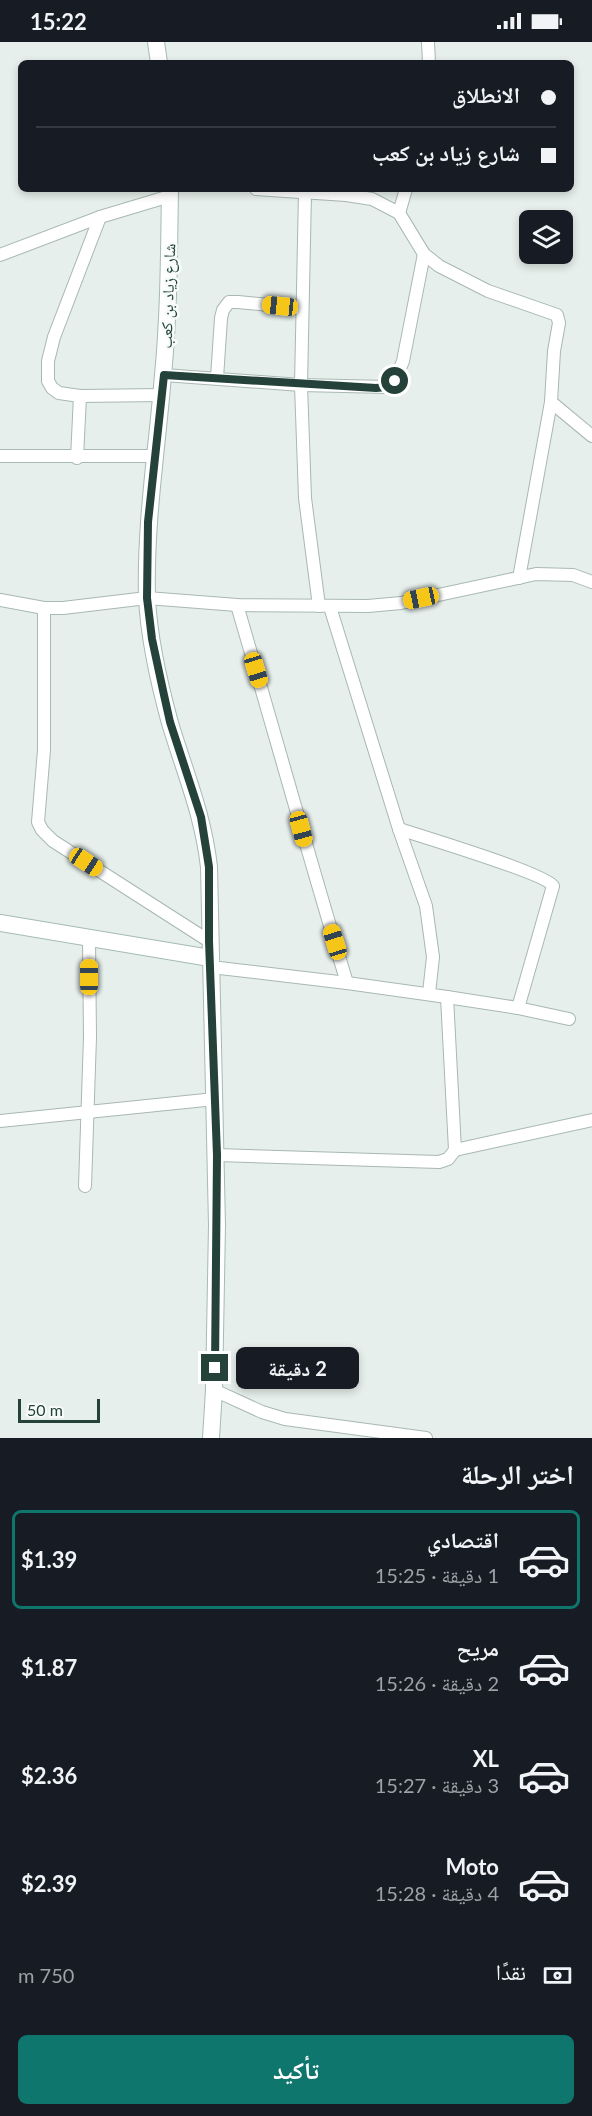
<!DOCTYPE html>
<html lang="ar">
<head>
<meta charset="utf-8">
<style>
	:root { --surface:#171b24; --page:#242831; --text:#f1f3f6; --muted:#9ea1a6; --line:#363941; --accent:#0f766e }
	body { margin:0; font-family:Lato,"Noto Naskh Arabic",sans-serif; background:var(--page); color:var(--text); direction:rtl; height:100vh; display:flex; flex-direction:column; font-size:22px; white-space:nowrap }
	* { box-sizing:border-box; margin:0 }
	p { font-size:20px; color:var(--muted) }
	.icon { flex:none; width:33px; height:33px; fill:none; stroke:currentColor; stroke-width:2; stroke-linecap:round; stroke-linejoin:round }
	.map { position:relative; height:1396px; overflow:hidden; direction:ltr }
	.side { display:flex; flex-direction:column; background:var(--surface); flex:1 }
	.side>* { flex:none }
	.banner { position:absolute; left:18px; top:18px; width:556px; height:132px; border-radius:9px; box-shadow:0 3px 9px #0003; direction:rtl; display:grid; align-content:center; height:132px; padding:0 18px; background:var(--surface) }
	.fabs { position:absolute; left:519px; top:168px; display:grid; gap:12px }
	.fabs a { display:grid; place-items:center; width:54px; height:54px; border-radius:9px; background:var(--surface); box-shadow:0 3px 9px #0003; font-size:30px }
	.scale { position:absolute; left:18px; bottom:15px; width:82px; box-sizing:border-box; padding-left:6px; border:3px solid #24423a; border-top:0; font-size:16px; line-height:21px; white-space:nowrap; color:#24423a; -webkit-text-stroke:4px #f7fbf9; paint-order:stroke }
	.end { position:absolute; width:27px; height:27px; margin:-14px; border:8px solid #24423a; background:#fff; box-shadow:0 0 0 3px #fff }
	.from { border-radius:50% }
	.bubble { position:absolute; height:42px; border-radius:9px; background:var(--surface); box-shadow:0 3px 9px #0003; font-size:20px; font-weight:700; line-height:42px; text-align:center; direction:rtl }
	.car { position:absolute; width:18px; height:36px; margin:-18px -9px; border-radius:8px; box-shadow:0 0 4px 2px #0007; background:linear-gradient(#f5c518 24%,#345 0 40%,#f5c518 0 76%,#345 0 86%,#f5c518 0) }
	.banner b { display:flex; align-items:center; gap:21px; height:57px; font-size:22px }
	.banner b+b { border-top:2px solid var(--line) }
	.banner i { width:15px; height:15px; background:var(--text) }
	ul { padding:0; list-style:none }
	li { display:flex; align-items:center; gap:18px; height:99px; margin:0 12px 9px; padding:0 6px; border:3px solid transparent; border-radius:9px }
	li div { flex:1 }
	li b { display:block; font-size:22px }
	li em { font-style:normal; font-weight:700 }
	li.current { border-color:var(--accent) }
	li>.icon { width:54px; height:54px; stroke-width:1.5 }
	h2 { padding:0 18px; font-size:27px; line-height:72px }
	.pay { display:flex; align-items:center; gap:15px; height:66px; padding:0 18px; font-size:22px }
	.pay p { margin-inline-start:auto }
	.cta { display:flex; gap:12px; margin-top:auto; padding:12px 18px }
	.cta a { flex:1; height:69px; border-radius:9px; background:var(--accent); color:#fff; font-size:24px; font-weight:700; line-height:69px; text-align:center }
	.status { display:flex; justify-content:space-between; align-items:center; height:42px; padding:0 30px; background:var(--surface); direction:ltr }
	.status svg { height:16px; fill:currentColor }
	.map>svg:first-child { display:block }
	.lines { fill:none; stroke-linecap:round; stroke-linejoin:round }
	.street-casing { stroke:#a8b8b2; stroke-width:14 }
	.secondary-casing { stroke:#a4bbb3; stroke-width:18 }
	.street { stroke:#fff; stroke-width:12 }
	.secondary { stroke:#fff; stroke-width:16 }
	.route { stroke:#24423a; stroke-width:8 }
	.labels { text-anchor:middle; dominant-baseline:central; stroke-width:5; stroke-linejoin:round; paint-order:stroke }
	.street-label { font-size:16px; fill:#24423a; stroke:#f7fbf9 }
</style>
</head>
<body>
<div class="status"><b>15:22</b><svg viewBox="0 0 49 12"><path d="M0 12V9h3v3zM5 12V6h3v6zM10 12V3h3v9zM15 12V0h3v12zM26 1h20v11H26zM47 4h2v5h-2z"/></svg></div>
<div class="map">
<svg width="592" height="1396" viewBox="0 0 592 1396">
	<rect width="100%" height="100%" fill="#e6efeb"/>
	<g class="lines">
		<g class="street-casing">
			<g id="street">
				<polyline points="428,0 429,21"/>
				<polyline points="256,147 346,153 372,157 399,171 424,212 439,224 488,249 557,273 559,281 554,309 551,360 519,536"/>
				<polyline points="305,151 301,343 305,456 319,564"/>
				<polyline points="399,171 406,147"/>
				<polyline points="100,175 54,295 48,319 48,339 52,346 59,351 80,354 161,353"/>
				<polyline points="0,213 100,175 170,154"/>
				<polyline points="164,333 301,343 387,345 395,339 403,319 424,212"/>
				<polyline points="217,336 221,276 223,268 229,260 238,260 301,266"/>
				<polyline points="551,360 592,394"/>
				<polyline points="0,414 154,414"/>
				<polyline points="77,416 80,354"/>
				<polyline points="0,558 44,566 63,566 147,556 237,563 368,564 401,561 536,532 573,533 592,540"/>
				<path d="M237,563C274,689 309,815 347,941"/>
				<polyline points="330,565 399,787 426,864 433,915 429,951"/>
				<polyline points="44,566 44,708 38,780 42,788 53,799 209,899"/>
				<path d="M399,787C421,794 546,832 553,844L518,966L447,955"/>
				<polyline points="211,925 347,941 447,955 455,1108 448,1117 439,1120 217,1113"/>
				<polyline points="518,966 569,977"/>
				<polyline points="0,1079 215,1057"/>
				<polyline points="455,1108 592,1078"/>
				<polyline points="85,1144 90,995 89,896"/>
				<polyline points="214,1348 262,1370 285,1377 426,1396"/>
			</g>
		</g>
		<g class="secondary-casing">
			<g id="secondary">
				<polyline points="156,0 159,21"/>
				<path d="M170,147C169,209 169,271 163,333C157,408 145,481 147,556C149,597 159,641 170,681C185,731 203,772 209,825L217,1183L214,1348L211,1396"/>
				<polyline points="0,881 210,916"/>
			</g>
		</g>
		<use href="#street" class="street"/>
		<use href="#secondary" class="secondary"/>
	</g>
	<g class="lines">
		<polyline class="route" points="215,1326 217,1113 209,899 209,825 201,775 170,680 164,653 152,597 147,556 148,480 164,333 376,346 387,345 395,339"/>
	</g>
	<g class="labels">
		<g class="street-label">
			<text transform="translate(167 254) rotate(-88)">شارع زياد بن كعب</text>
		</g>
	</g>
</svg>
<div class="fabs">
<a><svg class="icon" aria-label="layers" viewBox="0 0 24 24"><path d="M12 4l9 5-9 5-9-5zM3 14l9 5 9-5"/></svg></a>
</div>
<div class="scale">50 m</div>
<i class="end from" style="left:395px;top:339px"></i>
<i class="end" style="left:215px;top:1326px"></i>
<div class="bubble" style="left:236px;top:1305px;width:123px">2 دقيقة</div>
<i class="car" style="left:280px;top:264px;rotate:276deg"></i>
<i class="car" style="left:421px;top:556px;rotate:258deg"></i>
<i class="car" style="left:256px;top:628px;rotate:163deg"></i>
<i class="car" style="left:301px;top:787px;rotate:165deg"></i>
<i class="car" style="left:86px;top:820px;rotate:123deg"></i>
<i class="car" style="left:335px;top:900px;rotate:343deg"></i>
<i class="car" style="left:89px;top:935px;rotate:0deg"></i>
<div class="banner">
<b><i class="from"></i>الانطلاق</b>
<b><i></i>شارع زياد بن كعب</b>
</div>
</div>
<section class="side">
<h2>اختر الرحلة</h2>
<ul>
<li class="current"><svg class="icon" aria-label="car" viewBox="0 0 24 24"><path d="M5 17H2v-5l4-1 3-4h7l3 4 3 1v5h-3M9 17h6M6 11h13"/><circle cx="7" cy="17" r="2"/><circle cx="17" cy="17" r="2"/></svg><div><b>اقتصادي</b><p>1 دقيقة · 15:25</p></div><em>$1.39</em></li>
<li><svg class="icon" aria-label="car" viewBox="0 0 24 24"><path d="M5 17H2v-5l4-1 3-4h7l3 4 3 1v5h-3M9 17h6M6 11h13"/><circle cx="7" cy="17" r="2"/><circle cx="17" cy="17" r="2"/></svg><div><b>مريح</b><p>2 دقيقة · 15:26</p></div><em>$1.87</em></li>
<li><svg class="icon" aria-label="car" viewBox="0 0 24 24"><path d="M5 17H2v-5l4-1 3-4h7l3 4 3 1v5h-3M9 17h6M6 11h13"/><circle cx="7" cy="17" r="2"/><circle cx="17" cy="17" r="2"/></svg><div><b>XL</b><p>3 دقيقة · 15:27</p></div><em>$2.36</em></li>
<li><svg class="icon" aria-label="car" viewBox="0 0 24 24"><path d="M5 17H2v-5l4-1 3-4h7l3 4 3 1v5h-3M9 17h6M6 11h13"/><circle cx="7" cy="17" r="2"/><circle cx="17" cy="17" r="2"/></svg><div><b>Moto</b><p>4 دقيقة · 15:28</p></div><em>$2.39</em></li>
</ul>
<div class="pay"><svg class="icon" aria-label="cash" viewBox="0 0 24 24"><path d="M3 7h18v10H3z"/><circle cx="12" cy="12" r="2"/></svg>نقدًا<p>750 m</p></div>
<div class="cta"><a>تأكيد</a></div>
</section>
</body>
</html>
